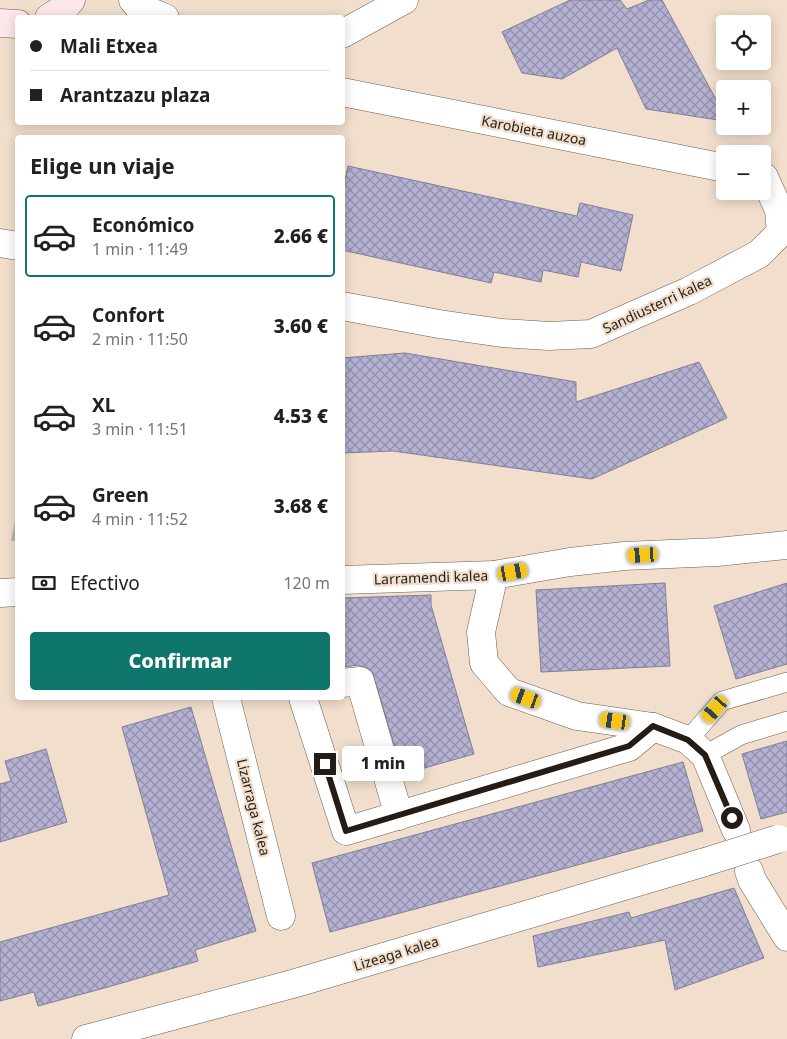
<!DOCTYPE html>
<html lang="es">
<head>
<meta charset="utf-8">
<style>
	:root { --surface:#fff; --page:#f6f6f6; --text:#202124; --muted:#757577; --line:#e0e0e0; --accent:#0f766e }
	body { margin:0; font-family:"Noto Sans",sans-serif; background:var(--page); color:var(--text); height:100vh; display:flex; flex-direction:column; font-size:19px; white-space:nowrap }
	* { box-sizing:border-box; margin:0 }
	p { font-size:16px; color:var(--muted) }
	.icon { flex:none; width:28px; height:28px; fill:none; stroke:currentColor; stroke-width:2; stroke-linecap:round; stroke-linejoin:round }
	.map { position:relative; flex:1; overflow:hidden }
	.panel { position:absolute; left:15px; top:135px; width:330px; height:565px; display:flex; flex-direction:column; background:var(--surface); border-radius:5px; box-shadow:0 2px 12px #0003 }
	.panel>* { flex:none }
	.hud { position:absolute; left:15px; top:15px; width:330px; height:110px; border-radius:5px; box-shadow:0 2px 12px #0003; display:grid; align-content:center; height:110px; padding:0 15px; background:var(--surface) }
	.tools { position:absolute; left:716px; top:15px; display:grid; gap:10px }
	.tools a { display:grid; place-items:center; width:55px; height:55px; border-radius:5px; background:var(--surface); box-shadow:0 2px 12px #0003; font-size:25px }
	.end { position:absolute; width:22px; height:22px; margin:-11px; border:6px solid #241d17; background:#fff; box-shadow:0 0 0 2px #fff }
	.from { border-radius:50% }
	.bubble { position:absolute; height:35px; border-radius:5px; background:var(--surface); box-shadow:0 2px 12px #0003; font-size:16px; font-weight:800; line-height:35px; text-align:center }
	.car { position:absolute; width:15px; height:30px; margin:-15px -8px; border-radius:6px; box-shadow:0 0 4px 1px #0007; background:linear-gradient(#f5c518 24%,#345 0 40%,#f5c518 0 76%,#345 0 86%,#f5c518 0) }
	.hud b { display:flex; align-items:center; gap:18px; height:48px; font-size:19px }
	.hud b+b { border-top:1px solid var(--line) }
	.hud i { width:12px; height:12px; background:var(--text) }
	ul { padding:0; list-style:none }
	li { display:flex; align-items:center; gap:15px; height:82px; margin:0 10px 8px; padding:0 5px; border:2px solid transparent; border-radius:5px }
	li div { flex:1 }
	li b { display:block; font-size:19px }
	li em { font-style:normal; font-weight:800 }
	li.selected { border-color:var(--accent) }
	li>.icon { width:45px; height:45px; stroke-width:1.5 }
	h2 { padding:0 15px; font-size:22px; line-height:60px }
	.pay { display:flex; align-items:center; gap:12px; height:55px; padding:0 15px; font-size:19px }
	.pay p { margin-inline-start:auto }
	.action { display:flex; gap:10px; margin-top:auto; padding:10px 15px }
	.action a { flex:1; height:58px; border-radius:5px; background:var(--accent); color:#fff; font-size:20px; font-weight:800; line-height:58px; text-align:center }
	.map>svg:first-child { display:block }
	.green { fill:#b7baa4 }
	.building { fill:url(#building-cross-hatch); stroke:#817f94 }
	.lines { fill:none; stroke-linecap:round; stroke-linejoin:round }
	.lane-casing { stroke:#6d5d4d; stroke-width:20 }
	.street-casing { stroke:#6d5d4d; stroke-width:29 }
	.secondary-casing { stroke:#6d5d4d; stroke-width:29 }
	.lane { stroke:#fff; stroke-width:19 }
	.street { stroke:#fff; stroke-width:28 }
	.secondary { stroke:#fee7eb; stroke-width:28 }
	.street-bridge-casing { stroke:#6d5d4d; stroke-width:29; stroke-linecap:butt }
	.street-bridge { stroke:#fff; stroke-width:28 }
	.route { stroke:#241d17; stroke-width:6 }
	.labels { text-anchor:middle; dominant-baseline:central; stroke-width:4.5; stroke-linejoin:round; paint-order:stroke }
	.street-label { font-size:14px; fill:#241d17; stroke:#f1decc }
</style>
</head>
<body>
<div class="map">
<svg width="787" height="1039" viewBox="0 0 787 1039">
	<defs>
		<pattern id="building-cross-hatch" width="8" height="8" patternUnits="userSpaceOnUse" patternTransform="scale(1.25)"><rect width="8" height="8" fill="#b4b1d3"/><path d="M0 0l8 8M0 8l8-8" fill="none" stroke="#928faa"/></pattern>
	</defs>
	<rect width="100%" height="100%" fill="#f1decc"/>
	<polygon class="green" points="17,511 17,541 11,541"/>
	<g class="building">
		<polygon points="570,0 620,0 627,9 649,0 662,0 725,116 725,121 646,109 617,48 562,79 522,73 502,32"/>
		<polygon points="348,166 577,216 580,203 633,215 621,271 581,262 578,277 543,270 541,282 494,272 491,283 342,250 342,194"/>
		<polygon points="405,353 576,382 576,402 699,362 727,418 592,479 393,451 342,453 342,358"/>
		<polygon points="665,583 670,666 541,672 536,590"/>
		<polygon points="787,583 787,664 736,679 714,606"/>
		<polygon points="431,595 431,605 474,754 403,774 372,671 359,665 342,667 342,598"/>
		<polygon points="191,707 256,931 195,950 198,961 108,987 38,1006 34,992 0,1001 0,942 169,895 122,727"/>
		<polygon points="787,741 787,812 761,819 742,754"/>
		<polygon points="46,749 67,822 0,842 0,784 11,781 5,761"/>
		<polygon points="683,762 703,831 330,932 312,863"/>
		<polygon points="734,888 764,958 675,990 665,940 538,967 533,936 629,912 631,918"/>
	</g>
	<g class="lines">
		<g class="lane-casing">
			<g id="lane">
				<polyline points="688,740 722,701 787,682"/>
				<polyline points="705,755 741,735 787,721"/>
			</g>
		</g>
		<g class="street-casing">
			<g id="street">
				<polyline points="133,0 139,7 165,18"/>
				<polyline points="342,34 404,0"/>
				<polyline points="342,92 725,168"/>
				<polyline points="764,177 779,210 781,233"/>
				<polyline points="0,243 18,246"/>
				<polyline points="342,306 439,324 502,333 549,336 591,334 689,291 759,254 787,226"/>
				<polyline points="494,575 481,632 484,663 509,692 577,716 653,727 688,740 705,755 736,830"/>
				<polyline points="342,580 494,575 570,562 624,556 717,552 787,545"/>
				<polyline points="0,593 18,592"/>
				<polyline points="342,683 360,681 399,816"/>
				<polyline points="226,698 281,916"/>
				<polyline points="303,698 346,831 629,747 653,727"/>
				<polyline points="749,871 752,880 787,937"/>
				<polyline points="86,1039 296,983 705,862"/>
			</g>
		</g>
		<g class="secondary-casing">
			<g id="secondary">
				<polyline points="49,18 64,8 71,0"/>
				<polyline points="0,23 18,24"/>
			</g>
		</g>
		<use href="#lane" class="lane"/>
		<use href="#street" class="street"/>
		<use href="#secondary" class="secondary"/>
		<g class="street-bridge-casing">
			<polyline id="street-bridge" points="705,862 778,839"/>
		</g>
		<use href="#street-bridge" class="street-bridge"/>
	</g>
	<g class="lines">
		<polyline class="route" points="325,764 346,831 629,746 653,726 688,740 705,755 732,818"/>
	</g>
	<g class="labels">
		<g class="street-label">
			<text transform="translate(534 130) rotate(11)">Karobieta auzoa</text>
			<text transform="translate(657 304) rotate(-25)">Sandiusterri kalea</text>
			<text transform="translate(431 577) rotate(-2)">Larramendi kalea</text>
			<text transform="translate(254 807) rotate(76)">Lizarraga kalea</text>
			<text transform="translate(396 953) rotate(-17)">Lizeaga kalea</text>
		</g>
	</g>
</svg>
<div class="tools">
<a><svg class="icon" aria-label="locate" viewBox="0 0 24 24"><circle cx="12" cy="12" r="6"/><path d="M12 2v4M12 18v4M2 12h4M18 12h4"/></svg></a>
<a>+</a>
<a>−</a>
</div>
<i class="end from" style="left:732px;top:818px"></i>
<i class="end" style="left:325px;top:764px"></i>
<div class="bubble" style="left:342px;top:746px;width:82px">1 min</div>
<i class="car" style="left:643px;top:555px;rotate:267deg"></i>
<i class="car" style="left:513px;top:572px;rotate:80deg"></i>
<i class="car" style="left:526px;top:698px;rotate:290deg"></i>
<i class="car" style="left:715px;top:709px;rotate:221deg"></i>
<i class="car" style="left:615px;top:721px;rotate:278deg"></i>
<div class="hud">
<b><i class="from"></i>Mali Etxea</b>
<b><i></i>Arantzazu plaza</b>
</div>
<section class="panel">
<h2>Elige un viaje</h2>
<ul>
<li class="selected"><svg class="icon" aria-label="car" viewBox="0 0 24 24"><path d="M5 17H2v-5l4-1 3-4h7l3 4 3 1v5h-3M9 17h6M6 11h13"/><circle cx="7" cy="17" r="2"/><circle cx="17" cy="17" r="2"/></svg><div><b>Económico</b><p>1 min · 11:49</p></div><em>2.66 €</em></li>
<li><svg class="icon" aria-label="car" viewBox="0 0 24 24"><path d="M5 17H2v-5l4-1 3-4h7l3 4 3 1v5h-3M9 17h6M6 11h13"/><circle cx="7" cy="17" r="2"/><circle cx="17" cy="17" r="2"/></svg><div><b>Confort</b><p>2 min · 11:50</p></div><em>3.60 €</em></li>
<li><svg class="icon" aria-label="car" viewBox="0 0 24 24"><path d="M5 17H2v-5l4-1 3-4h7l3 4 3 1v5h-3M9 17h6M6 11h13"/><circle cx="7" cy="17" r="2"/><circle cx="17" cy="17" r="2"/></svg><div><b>XL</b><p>3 min · 11:51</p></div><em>4.53 €</em></li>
<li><svg class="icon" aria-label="car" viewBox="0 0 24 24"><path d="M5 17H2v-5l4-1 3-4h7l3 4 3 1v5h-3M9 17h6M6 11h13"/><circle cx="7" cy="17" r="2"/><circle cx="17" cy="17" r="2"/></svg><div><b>Green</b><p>4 min · 11:52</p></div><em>3.68 €</em></li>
</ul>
<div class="pay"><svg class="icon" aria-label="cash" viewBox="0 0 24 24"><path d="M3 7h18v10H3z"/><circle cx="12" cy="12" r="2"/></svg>Efectivo<p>120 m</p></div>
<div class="action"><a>Confirmar</a></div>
</section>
</div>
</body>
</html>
